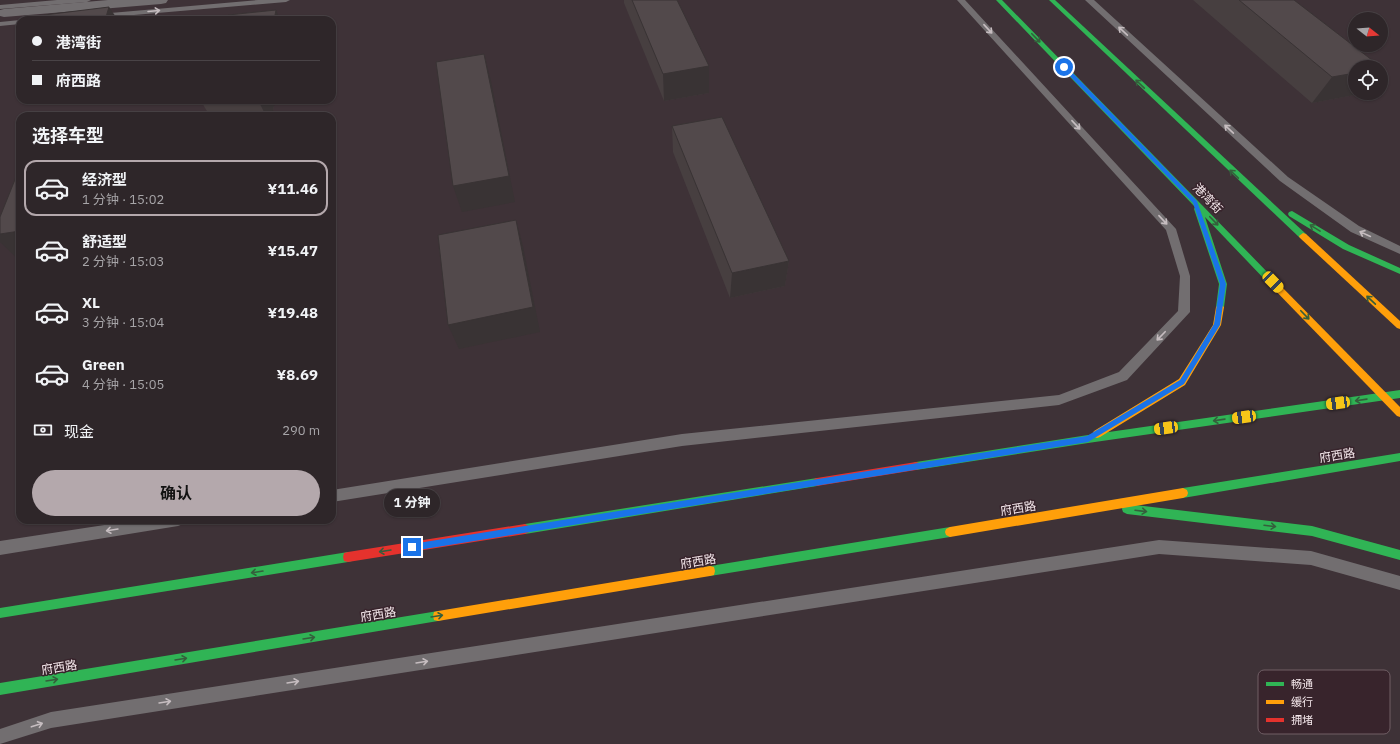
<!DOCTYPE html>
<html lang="zh">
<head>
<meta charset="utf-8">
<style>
	:root { --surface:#2e2629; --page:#362e31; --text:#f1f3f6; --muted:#a7a5a8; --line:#494346; --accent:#b4a8ac }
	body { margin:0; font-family:"IBM Plex Sans","Noto Sans SC",sans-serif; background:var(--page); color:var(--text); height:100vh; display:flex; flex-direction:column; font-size:15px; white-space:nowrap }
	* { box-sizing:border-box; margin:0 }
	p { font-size:13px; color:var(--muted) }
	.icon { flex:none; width:22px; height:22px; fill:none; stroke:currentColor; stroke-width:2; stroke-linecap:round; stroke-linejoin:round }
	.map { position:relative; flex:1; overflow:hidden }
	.drawer { position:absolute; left:16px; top:112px; width:320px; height:412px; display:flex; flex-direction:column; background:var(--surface); border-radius:12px; box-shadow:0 1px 3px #0004,0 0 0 1px var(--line) }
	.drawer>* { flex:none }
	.top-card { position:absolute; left:16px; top:16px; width:320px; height:88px; border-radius:12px; box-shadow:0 1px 3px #0004,0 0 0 1px var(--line); display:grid; align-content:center; height:88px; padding:0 16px; background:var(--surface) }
	.needle { width:26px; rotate:107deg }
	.fabs { position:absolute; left:1348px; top:12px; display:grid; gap:8px }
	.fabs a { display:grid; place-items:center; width:40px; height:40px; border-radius:50%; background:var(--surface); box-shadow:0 1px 3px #0004,0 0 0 1px var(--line); font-size:20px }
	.end { position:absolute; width:18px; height:18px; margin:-9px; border:5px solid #1a73e8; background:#fff; box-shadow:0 0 0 2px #fff }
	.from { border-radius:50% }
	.bubble { position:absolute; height:28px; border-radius:14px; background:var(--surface); box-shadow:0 1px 3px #0004,0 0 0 1px var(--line); font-size:13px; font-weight:700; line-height:28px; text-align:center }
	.car { position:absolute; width:12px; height:24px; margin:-12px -6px; border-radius:5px; box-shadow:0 0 3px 1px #0007; background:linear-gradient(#f5c518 24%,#345 0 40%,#f5c518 0 76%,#345 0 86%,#f5c518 0) }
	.top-card b { display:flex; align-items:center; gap:14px; height:38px; font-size:15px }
	.top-card b+b { border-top:1px solid var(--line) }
	.top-card i { width:10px; height:10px; background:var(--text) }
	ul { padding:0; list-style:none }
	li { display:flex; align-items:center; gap:12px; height:56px; margin:0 8px 6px; padding:0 8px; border:2px solid transparent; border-radius:12px }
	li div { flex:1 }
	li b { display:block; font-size:15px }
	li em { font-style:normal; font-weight:700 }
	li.selected { border-color:var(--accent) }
	li>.icon { width:36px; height:36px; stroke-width:1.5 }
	h2 { padding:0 16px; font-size:18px; line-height:48px }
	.pay { display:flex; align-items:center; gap:10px; height:44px; padding:0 16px; font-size:15px }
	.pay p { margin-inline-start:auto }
	.button { display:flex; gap:8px; margin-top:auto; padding:8px 16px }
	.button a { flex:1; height:46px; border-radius:24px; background:var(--accent); color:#111; font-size:16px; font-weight:700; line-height:46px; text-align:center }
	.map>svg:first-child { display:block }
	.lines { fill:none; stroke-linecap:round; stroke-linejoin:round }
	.lane { fill:#726e70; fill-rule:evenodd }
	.street { fill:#726e70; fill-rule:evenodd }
	.fast { fill:#30b455; fill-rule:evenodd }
	.slow { fill:#ff9f0a; fill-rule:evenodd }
	.jam { fill:#e5322d; fill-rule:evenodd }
	.wall { fill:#473f40 }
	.shaded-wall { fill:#393334 }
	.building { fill:#52494b; stroke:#393334 }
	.oneway { stroke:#c6bdc0 }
	.oneway2 { stroke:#355e3c }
	.route { fill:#1a73e8 }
	.labels { text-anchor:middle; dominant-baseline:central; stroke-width:3; stroke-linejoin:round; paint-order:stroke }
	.street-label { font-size:12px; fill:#f4e7eb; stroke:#38242c }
	.key { fill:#38242c; stroke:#705e65; stroke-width:1 }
	.key-label { font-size:11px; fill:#f4e7eb }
</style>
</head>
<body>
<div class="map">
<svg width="1400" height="744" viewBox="0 0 1400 744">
	<rect width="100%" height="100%" fill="#3e3237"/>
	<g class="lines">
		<g class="lane">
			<polygon points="57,0 91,0 87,2 0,9 0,5"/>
			<polygon points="258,0 290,0 286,2 99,18 95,16 99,14"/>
			<polygon points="957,0 965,0 1176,229 1190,276 1190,312 1127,380 1059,405 682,446 332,502 332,490 682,434 1059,395 1119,372 1178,311 1180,276 1166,230"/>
			<polygon points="1085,0 1094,0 1288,177 1359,226 1400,246 1400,254 1351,232 1280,181"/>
			<polygon points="20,20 20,24 0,26 0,22 20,20 22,20"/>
			<polygon points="137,520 185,520 183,524 178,526 0,555 0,541"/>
			<polygon points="1159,540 1311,551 1400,576 1400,590 1311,565 1159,554 51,728 0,744 0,729 51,712"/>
		</g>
		<polygon class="street" points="108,0 168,0 166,3 161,4 4,17 0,16 0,10 4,9"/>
		<g class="fast">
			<polygon points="996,0 1002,0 1276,281 1277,283 1276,285 1270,285 1205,217 1227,284 1224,307 1223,309 1217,309 1216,307 1219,284 1194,209 1195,207"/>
			<polygon points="1049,0 1055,0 1306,234 1307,236 1306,238 1300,238"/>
			<polygon points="1292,211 1349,245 1400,268 1400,274 1343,249 1289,216 1288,214 1289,212"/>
			<polygon points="1400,390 1400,398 1088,443 916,470 913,469 911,466 913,463 916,462 1088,435"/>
			<polygon points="1400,453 1400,461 1183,498 1179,496 1178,493 1179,490 1183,488"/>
			<polygon points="817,478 820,479 822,482 820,485 817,486 525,534 521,532 520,529 521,526 525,524"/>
			<polygon points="1127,504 1312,526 1400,550 1400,560 1312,536 1127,514 1123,512 1122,509 1123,506"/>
			<polygon points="950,527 954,529 955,532 954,535 950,537 710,576 706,575 705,571 706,567 710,566"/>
			<polygon points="348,552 352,553 353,557 352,561 348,562 0,618 0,608"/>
			<polygon points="438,611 442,612 443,616 442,620 438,621 0,695 0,683"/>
		</g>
		<g class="slow">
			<polygon points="1303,233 1306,234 1400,321 1400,329 1397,328 1300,238 1299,236"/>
			<polygon points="1273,280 1276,281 1400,407 1400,417 1397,416 1270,285 1269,283"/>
			<polygon points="1220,304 1224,307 1221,325 1185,385 1100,437 1097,438 1094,437 1092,434 1094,431 1179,379 1213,325 1216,307"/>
			<polygon points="1183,488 1187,490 1188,493 1187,496 1183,498 950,537 946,535 945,532 946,529 950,527"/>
			<polygon points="710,566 714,567 715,571 714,575 710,576 438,621 434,620 433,616 434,612 438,611"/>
		</g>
		<g class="jam">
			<polygon points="916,462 919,463 921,466 919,469 916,470 817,486 814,485 812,482 814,479 817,478"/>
			<polygon points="525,524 529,526 530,529 529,532 525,534 348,562 344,561 343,557 344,553 348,552"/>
		</g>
	</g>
	<g class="wall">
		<polygon points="624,0 677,0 709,93 664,101 624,3"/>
		<polygon points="1193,0 1294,0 1355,93 1361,93 1360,94 1312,103"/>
		<polygon points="203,100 275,100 272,116 210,116 202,103"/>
		<polygon points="672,126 789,261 785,286 730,298 673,152"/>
	</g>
	<g class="shaded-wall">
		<polygon points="109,7 118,20 105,20"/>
		<polygon points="276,10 280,20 274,20"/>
		<polygon points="484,54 491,81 515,202 462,212 453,186"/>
		<polygon points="709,66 709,93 664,101 663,74"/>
		<polygon points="1355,73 1355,93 1361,93 1360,94 1312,103 1332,77"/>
		<polygon points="36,100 65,100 39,104"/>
		<polygon points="258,100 275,100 272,116 266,116"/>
		<polygon points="516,220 523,246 540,332 459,349 448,325"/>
		<polygon points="20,231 20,261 0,242 0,234"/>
		<polygon points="789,261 785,286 730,298 732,273"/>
	</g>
	<g class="building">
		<polygon points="632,0 677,0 709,66 663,74"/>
		<polygon points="1239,0 1294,0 1381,67 1355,67 1355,73 1332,77"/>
		<polygon points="109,7 105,20 42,20 44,15"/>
		<polygon points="276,10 274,20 226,20 228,15"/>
		<polygon points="484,54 509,176 453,186 436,62"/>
		<polygon points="20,72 20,77 18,77"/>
		<polygon points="203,100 232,100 202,103"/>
		<polygon points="722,117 789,261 732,273 672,126"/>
		<polygon points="20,167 20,231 0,234 0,217"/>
		<polygon points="516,220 533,307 448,325 438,235"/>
	</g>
	<defs><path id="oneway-shaft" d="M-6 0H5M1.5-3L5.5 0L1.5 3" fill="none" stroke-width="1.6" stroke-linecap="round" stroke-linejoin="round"/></defs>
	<g class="oneway">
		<use href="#oneway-shaft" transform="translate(154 11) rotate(-5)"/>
		<use href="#oneway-shaft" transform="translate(988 29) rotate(47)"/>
		<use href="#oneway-shaft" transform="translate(1123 31) rotate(-137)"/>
		<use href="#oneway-shaft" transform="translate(1076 125) rotate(47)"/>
		<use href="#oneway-shaft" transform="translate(1229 129) rotate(-137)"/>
		<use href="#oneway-shaft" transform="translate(1163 220) rotate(47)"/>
		<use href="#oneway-shaft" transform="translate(1365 234) rotate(-155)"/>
		<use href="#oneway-shaft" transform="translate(1161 336) rotate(134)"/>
		<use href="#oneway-shaft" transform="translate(112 530) rotate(171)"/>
		<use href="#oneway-shaft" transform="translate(422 662) rotate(-9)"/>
		<use href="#oneway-shaft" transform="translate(293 682) rotate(-9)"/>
		<use href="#oneway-shaft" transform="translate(165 702) rotate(-9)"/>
		<use href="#oneway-shaft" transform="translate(37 725) rotate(-18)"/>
	</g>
	<g class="oneway2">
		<use href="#oneway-shaft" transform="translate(1036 38) rotate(46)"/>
		<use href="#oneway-shaft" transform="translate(1140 84) rotate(-136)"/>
		<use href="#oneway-shaft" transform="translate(1234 174) rotate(-136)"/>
		<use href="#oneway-shaft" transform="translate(1214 221) rotate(46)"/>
		<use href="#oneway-shaft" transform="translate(1315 228) rotate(-148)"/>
		<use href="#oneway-shaft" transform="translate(1371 300) rotate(-137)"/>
		<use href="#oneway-shaft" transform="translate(1305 315) rotate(46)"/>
		<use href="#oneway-shaft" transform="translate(1361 400) rotate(172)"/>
		<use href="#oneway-shaft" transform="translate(1219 420) rotate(172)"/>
		<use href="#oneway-shaft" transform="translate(1141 511) rotate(7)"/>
		<use href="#oneway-shaft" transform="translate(1270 526) rotate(7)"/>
		<use href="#oneway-shaft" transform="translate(385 551) rotate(171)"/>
		<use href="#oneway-shaft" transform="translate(257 572) rotate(171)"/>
		<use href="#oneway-shaft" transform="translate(437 616) rotate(-9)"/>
		<use href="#oneway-shaft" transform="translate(309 638) rotate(-9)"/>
		<use href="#oneway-shaft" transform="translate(181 659) rotate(-9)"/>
		<use href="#oneway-shaft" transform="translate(52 680) rotate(-9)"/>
	</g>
	<polygon class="route" points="1062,66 1066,66 1197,201 1226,284 1220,325 1184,384 1088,442 412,551 409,550 409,545 412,544 1087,436 1180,380 1214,324 1220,284 1193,203 1062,68"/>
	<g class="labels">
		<g class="street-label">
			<text transform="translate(1208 198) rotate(46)">港湾街</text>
			<text transform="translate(1337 455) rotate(-9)">府西路</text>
			<text transform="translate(1018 508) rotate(-9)">府西路</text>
			<text transform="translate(698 561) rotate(-9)">府西路</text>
			<text transform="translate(378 614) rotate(-9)">府西路</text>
			<text transform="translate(59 667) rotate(-9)">府西路</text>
		</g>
	</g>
	<rect x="1258" y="670" width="132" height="64" rx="6" class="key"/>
	<rect x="1266" y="682" width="18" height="4" fill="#30b455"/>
	<rect x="1266" y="700" width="18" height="4" fill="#ff9f0a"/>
	<rect x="1266" y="718" width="18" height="4" fill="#e5322d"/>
	<g class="key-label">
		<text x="1291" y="688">畅通</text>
		<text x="1291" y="706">缓行</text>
		<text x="1291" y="724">拥堵</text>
	</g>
</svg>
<div class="fabs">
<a><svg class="needle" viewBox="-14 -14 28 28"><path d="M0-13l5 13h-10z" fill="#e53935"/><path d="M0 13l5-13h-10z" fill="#a7a5a8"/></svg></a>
<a><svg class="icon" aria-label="locate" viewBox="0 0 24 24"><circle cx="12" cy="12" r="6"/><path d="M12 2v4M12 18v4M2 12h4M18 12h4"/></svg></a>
</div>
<i class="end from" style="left:1064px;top:67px"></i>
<i class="end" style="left:412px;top:547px"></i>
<div class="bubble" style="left:384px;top:489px;width:56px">1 分钟</div>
<i class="car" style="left:1273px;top:282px;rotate:136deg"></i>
<i class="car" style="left:1338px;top:403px;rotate:262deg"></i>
<i class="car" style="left:1244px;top:417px;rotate:262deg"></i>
<i class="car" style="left:1166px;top:428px;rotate:262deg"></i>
<div class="top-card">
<b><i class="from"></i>港湾街</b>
<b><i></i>府西路</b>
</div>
<section class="drawer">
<h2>选择车型</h2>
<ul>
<li class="selected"><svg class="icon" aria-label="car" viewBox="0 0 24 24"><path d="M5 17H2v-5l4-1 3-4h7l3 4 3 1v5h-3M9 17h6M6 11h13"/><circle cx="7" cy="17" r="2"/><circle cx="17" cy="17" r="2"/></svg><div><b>经济型</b><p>1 分钟 · 15:02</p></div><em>¥11.46</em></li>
<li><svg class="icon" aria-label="car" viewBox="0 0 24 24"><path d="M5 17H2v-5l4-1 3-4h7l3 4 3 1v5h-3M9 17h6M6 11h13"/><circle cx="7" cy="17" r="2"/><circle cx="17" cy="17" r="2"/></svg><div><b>舒适型</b><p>2 分钟 · 15:03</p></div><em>¥15.47</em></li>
<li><svg class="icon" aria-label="car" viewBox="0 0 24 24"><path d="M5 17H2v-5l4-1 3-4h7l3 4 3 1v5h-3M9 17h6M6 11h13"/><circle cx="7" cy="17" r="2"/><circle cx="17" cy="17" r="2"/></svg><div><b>XL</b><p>3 分钟 · 15:04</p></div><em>¥19.48</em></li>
<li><svg class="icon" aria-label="car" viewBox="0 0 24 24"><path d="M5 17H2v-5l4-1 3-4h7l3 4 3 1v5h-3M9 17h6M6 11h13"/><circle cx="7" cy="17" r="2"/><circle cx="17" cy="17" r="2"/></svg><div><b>Green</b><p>4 分钟 · 15:05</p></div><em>¥8.69</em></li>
</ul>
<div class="pay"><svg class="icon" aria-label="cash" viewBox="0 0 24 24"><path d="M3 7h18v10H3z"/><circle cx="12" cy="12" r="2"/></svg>现金<p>290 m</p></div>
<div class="button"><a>确认</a></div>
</section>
</div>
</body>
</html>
